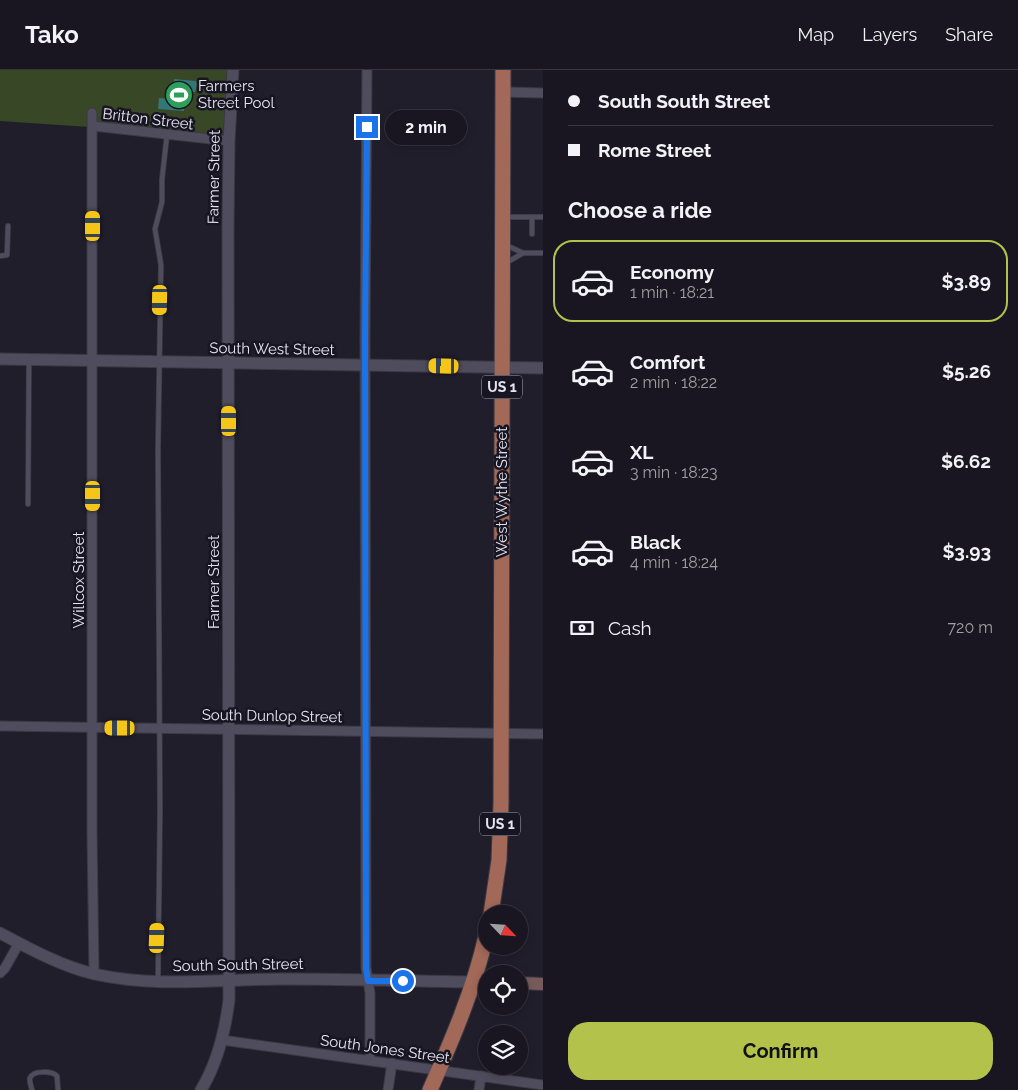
<!DOCTYPE html>
<html lang="en">
<head>
<meta charset="utf-8">
<style>
	:root { --surface:#191621; --page:#26232e; --text:#f1f3f6; --muted:#9f9fa5; --line:#37353f; --accent:#b3c24b }
	body { margin:0; font-family:Raleway,sans-serif; background:var(--page); color:var(--text); height:100vh; display:flex; flex-direction:column; font-size:19px; white-space:nowrap }
	* { box-sizing:border-box; margin:0 }
	p { font-size:16px; color:var(--muted) }
	.icon { flex:none; width:28px; height:28px; fill:none; stroke:currentColor; stroke-width:2; stroke-linecap:round; stroke-linejoin:round }
	.map { position:relative; flex:1; overflow:hidden }
	.panel { display:flex; flex-direction:column; background:var(--surface); width:475px }
	.panel>* { flex:none }
	.top-card { display:grid; align-content:center; height:110px; padding:0 25px; background:var(--surface) }
	.needle { width:32px; rotate:115deg }
	.controls { position:absolute; left:478px; top:835px; display:grid; gap:10px }
	.controls a { display:grid; place-items:center; width:50px; height:50px; border-radius:50%; background:var(--surface); box-shadow:0 2px 8px #0003,0 0 0 1px var(--line); font-size:25px }
	.end { position:absolute; width:22px; height:22px; margin:-11px; border:6px solid #1a73e8; background:#fff; box-shadow:0 0 0 2px #fff }
	.from { border-radius:50% }
	.bubble { position:absolute; height:35px; border-radius:18px; background:var(--surface); box-shadow:0 2px 8px #0003,0 0 0 1px var(--line); font-size:16px; font-weight:700; line-height:35px; text-align:center }
	.car { position:absolute; width:15px; height:30px; margin:-15px -8px; border-radius:6px; box-shadow:0 0 4px 1px #0007; background:linear-gradient(#f5c518 24%,#345 0 40%,#f5c518 0 76%,#345 0 86%,#f5c518 0) }
	.top-card b { display:flex; align-items:center; gap:18px; height:48px; font-size:19px }
	.top-card b+b { border-top:1px solid var(--line) }
	.top-card i { width:12px; height:12px; background:var(--text) }
	ul { padding:0; list-style:none }
	li { display:flex; align-items:center; gap:15px; height:82px; margin:0 10px 8px; padding:0 15px; border:2px solid transparent; border-radius:20px }
	li div { flex:1 }
	li b { display:block; font-size:19px }
	li em { font-style:normal; font-weight:700 }
	li.selected { border-color:var(--accent) }
	li>.icon { width:45px; height:45px; stroke-width:1.5 }
	h2 { padding:0 25px; font-size:22px; line-height:60px }
	.pay { display:flex; align-items:center; gap:12px; height:55px; padding:0 25px; font-size:19px }
	.pay p { margin-inline-start:auto }
	.button { display:flex; gap:10px; margin-top:auto; padding:10px 25px }
	.button a { flex:1; height:58px; border-radius:20px; background:var(--accent); color:#111; font-size:20px; font-weight:700; line-height:58px; text-align:center }
	header { display:flex; align-items:center; gap:30px; box-sizing:border-box; height:70px; padding:0 25px; background:var(--surface); border-bottom:1px solid var(--line) }
	header strong { font-size:24px }
	nav { display:flex; gap:28px; margin-inline-start:auto; font-size:18px }
	main { display:flex; flex:1; min-height:0 }
	.map>svg:first-child { display:block }
	.green { fill:#384725 }
	.water { fill:#337678 }
	.lines { fill:none; stroke-linecap:round; stroke-linejoin:round }
	.service-casing { stroke:#3b3944; stroke-width:6 }
	.minor-casing { stroke:#3b3944; stroke-width:11 }
	.tertiary-casing { stroke:#3b3944; stroke-width:13 }
	.secondary-casing { stroke:#3b3944; stroke-width:14 }
	.primary-casing { stroke:#3b3944; stroke-width:17 }
	.service { stroke:#4f4c5d; stroke-width:4.5 }
	.minor { stroke:#4f4c5d; stroke-width:9 }
	.tertiary { stroke:#4f4c5d; stroke-width:11 }
	.secondary { stroke:#795a5b; stroke-width:12 }
	.primary { stroke:#a26858; stroke-width:15 }
	.route { stroke:#1a73e8; stroke-width:6 }
	.labels { text-anchor:middle; dominant-baseline:central; stroke-width:5; stroke-linejoin:round; paint-order:stroke }
	.shield { fill:#181523; stroke:#a8a7b2; stroke-width:1 }
	.shield-label { font-size:14px; font-weight:bold; fill:#e6e5ef }
	.poi-label { font-size:15px; fill:#e6e5ef; stroke:#181523; text-anchor:start }
	.street-label { font-size:15px; fill:#e6e5ef; stroke:#181523 }
</style>
</head>
<body>
<header>
<strong>Tako</strong>
<nav><a>Map</a><a>Layers</a><a>Share</a></nav>
</header>
<main>
<div class="map">
<svg width="543" height="1020" viewBox="0 0 543 1020">
	<rect width="100%" height="100%" fill="#211e2c"/>
	<polygon class="green" points="0,0 228,0 223,66 0,51"/>
	<polygon class="water" points="174,9 196,11 197,14 195,22 186,22 184,41 158,39 159,28 172,29"/>
	<g class="lines">
		<g class="service-casing">
			<g id="service">
				<polyline points="506,147 543,147"/>
				<polyline points="532,164 532,147"/>
				<polyline points="506,175 523,183 543,183"/>
				<polyline points="0,186 7,185 8,156"/>
				<polyline points="506,193 523,183"/>
				<polyline points="28,434 29,290"/>
				<polyline points="158,910 160,741 158,379 161,195 155,159 162,132 162,109 167,65"/>
				<path d="M32,1020C31,1016 29,1011 30,1008C33,1000 52,1001 57,1006L58,1020"/>
			</g>
		</g>
		<g class="minor-casing">
			<g id="minor">
				<polyline points="367,0 365,266 366,898 370,923 370,990"/>
				<polyline points="503,22 543,23"/>
				<polyline points="92,43 92,762 94,903"/>
				<polyline points="93,56 229,71"/>
				<polyline points="0,656 543,664"/>
				<polyline points="0,903 5,898 19,873"/>
				<polyline points="222,970 543,1015"/>
				<polyline points="388,1020 392,993"/>
				<polyline points="479,1020 481,1006"/>
			</g>
		</g>
		<g class="tertiary-casing">
			<g id="tertiary">
				<polyline points="0,289 543,298"/>
				<path d="M0,863C30,879 61,896 94,904C157,918 220,909 283,909C347,909 410,911 473,912"/>
				<path d="M201,1020C218,992 225,962 229,930L228,157L229,71L233,0"/>
			</g>
		</g>
		<g class="secondary-casing">
			<g id="secondary">
				<polyline points="473,912 486,912"/>
				<polyline points="519,913 543,914"/>
			</g>
		</g>
		<g class="primary-casing">
			<g id="primary">
				<polyline points="491,844 499,790 501,733 503,0"/>
				<path d="M430,1020C452,970 474,919 486,866"/>
			</g>
		</g>
		<use href="#service" class="service"/>
		<use href="#minor" class="minor"/>
		<use href="#tertiary" class="tertiary"/>
		<use href="#secondary" class="secondary"/>
		<use href="#primary" class="primary"/>
	</g>
	<g class="lines">
		<polyline class="route" points="367,57 365,266 366,898 368,911 403,911"/>
	</g>
	<defs>
		<g id="stadium-disc" transform="scale(1.4375)"><circle r="9.5" fill="#2e9e5b" stroke="#181523"/><path d="M0-5a6.5 5 0 1 0 0 10a6.5 5 0 1 0 0-10ZM-3.5-1.8h7v3.6h-7Z" fill="#fff"/></g>
	</defs>
	<g fill-rule="evenodd">
		<use href="#stadium-disc" x="179" y="25"/>
	</g>
	<g class="labels">
		<g class="shield">
			<rect x="482" y="305.5" width="40" height="23" rx="4"/>
			<rect x="480" y="742.5" width="40" height="23" rx="4"/>
		</g>
		<g class="shield-label">
			<text x="502" y="317">US 1</text>
			<text x="500" y="754">US 1</text>
		</g>
		<g class="poi-label">
			<text x="198" y="16">Farmers<tspan x="198" dy="17">Street Pool</tspan></text>
		</g>
		<g class="street-label">
			<text transform="translate(148 49) rotate(7)">Britton Street</text>
			<text transform="translate(214 107) rotate(-89)">Farmer Street</text>
			<text transform="translate(272 279) rotate(1)">South West Street</text>
			<text transform="translate(502 422) rotate(-90)">West Wythe Street</text>
			<text transform="translate(79 510) rotate(-90)">Willcox Street</text>
			<text transform="translate(214 512) rotate(-90)">Farmer Street</text>
			<text transform="translate(272 646) rotate(1)">South Dunlop Street</text>
			<text transform="translate(238 895) rotate(-1)">South South Street</text>
			<text transform="translate(385 979) rotate(8)">South Jones Street</text>
		</g>
	</g>
</svg>
<div class="controls">
<a><svg class="needle" viewBox="-14 -14 28 28"><path d="M0-13l5 13h-10z" fill="#e53935"/><path d="M0 13l5-13h-10z" fill="#9f9fa5"/></svg></a>
<a><svg class="icon" aria-label="locate" viewBox="0 0 24 24"><circle cx="12" cy="12" r="6"/><path d="M12 2v4M12 18v4M2 12h4M18 12h4"/></svg></a>
<a><svg class="icon" aria-label="layers" viewBox="0 0 24 24"><path d="M12 4l9 5-9 5-9-5zM3 14l9 5 9-5"/></svg></a>
</div>
<i class="end from" style="left:403px;top:911px"></i>
<i class="end" style="left:367px;top:57px"></i>
<div class="bubble" style="left:385px;top:40px;width:82px">2 min</div>
<i class="car" style="left:93px;top:156px;rotate:0deg"></i>
<i class="car" style="left:160px;top:230px;rotate:181deg"></i>
<i class="car" style="left:444px;top:296px;rotate:271deg"></i>
<i class="car" style="left:229px;top:351px;rotate:0deg"></i>
<i class="car" style="left:93px;top:426px;rotate:180deg"></i>
<i class="car" style="left:120px;top:658px;rotate:270deg"></i>
<i class="car" style="left:157px;top:868px;rotate:2deg"></i>
</div>
<section class="panel">
<div class="top-card">
<b><i class="from"></i>South South Street</b>
<b><i></i>Rome Street</b>
</div>
<h2>Choose a ride</h2>
<ul>
<li class="selected"><svg class="icon" aria-label="car" viewBox="0 0 24 24"><path d="M5 17H2v-5l4-1 3-4h7l3 4 3 1v5h-3M9 17h6M6 11h13"/><circle cx="7" cy="17" r="2"/><circle cx="17" cy="17" r="2"/></svg><div><b>Economy</b><p>1 min · 18:21</p></div><em>$3.89</em></li>
<li><svg class="icon" aria-label="car" viewBox="0 0 24 24"><path d="M5 17H2v-5l4-1 3-4h7l3 4 3 1v5h-3M9 17h6M6 11h13"/><circle cx="7" cy="17" r="2"/><circle cx="17" cy="17" r="2"/></svg><div><b>Comfort</b><p>2 min · 18:22</p></div><em>$5.26</em></li>
<li><svg class="icon" aria-label="car" viewBox="0 0 24 24"><path d="M5 17H2v-5l4-1 3-4h7l3 4 3 1v5h-3M9 17h6M6 11h13"/><circle cx="7" cy="17" r="2"/><circle cx="17" cy="17" r="2"/></svg><div><b>XL</b><p>3 min · 18:23</p></div><em>$6.62</em></li>
<li><svg class="icon" aria-label="car" viewBox="0 0 24 24"><path d="M5 17H2v-5l4-1 3-4h7l3 4 3 1v5h-3M9 17h6M6 11h13"/><circle cx="7" cy="17" r="2"/><circle cx="17" cy="17" r="2"/></svg><div><b>Black</b><p>4 min · 18:24</p></div><em>$3.93</em></li>
</ul>
<div class="pay"><svg class="icon" aria-label="cash" viewBox="0 0 24 24"><path d="M3 7h18v10H3z"/><circle cx="12" cy="12" r="2"/></svg>Cash<p>720 m</p></div>
<div class="button"><a>Confirm</a></div>
</section>
</main>
</body>
</html>
